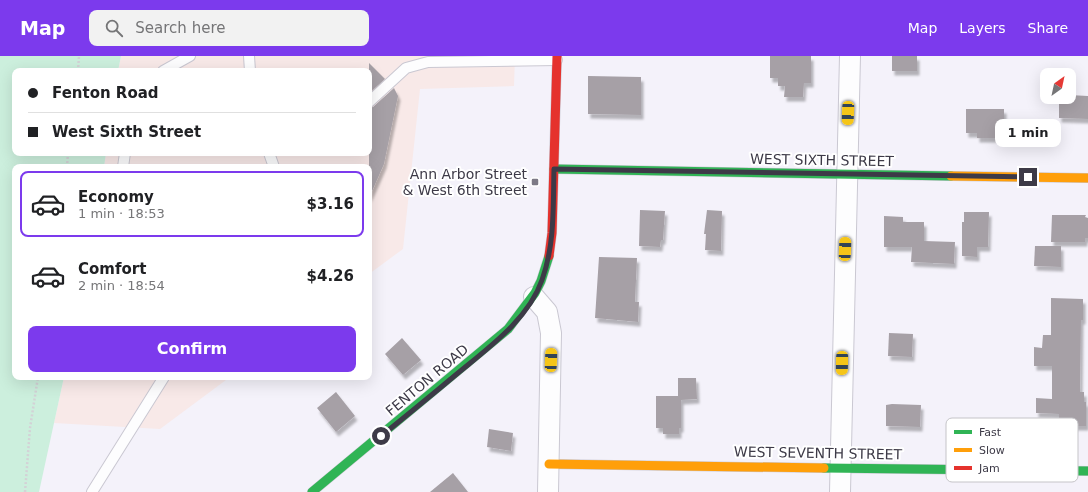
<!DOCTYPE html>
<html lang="en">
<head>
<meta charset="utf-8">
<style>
	:root { --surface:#fff; --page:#f2f2f2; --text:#202124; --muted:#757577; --line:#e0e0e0; --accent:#7c3aed }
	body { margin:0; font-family:"DejaVu Sans",sans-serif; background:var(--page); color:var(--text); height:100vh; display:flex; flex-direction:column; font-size:15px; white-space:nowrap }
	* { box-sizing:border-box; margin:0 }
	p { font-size:13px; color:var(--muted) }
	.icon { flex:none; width:22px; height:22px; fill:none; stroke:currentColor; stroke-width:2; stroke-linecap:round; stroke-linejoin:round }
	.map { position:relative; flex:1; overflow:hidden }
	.sheet { position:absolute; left:12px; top:108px; width:360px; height:216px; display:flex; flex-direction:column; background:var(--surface); border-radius:8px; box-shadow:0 4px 16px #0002 }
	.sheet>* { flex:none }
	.top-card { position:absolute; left:12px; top:12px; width:360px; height:88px; border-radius:8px; box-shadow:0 4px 16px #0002; display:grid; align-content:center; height:88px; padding:0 16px; background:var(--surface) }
	.needle { width:26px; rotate:33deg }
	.fabs { position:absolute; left:1040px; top:12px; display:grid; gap:8px }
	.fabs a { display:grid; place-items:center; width:36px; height:36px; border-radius:8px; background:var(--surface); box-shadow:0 4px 16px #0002; font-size:20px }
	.end { position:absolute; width:18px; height:18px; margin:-9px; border:5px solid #3d3a47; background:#fff; box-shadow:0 0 0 2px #fff }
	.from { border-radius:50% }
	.bubble { position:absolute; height:28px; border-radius:8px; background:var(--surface); box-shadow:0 4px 16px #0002; font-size:13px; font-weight:800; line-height:28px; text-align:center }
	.car { position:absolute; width:12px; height:24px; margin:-12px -6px; border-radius:5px; box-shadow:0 0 3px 1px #0007; background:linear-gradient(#f5c518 24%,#345 0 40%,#f5c518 0 76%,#345 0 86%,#f5c518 0) }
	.top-card b { display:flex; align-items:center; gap:14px; height:38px; font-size:15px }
	.top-card b+b { border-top:1px solid var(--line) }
	.top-card i { width:10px; height:10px; background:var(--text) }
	ul { padding:7px 0 0; list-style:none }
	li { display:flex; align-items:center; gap:12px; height:66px; margin:0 8px 6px; padding:0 8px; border:2px solid transparent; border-radius:8px }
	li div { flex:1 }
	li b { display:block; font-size:15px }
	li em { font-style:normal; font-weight:800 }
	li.current { border-color:var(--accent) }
	li>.icon { width:36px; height:36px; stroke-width:1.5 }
	.action { display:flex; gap:8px; margin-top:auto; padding:8px 16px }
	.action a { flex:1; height:46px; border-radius:8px; background:var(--accent); color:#fff; font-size:16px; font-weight:800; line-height:46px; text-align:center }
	header { display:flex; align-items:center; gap:24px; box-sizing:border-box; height:56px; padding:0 20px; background:var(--accent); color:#fff }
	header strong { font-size:19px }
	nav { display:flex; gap:22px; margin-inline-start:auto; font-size:14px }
	.search { width:280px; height:36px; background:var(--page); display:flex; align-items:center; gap:10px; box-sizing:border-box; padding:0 14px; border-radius:8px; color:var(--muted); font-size:15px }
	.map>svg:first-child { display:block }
	.industrial { fill:#f8e9e8 }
	.green { fill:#ccefdd }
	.building { fill:#a6a0a6; filter:url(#shadow) }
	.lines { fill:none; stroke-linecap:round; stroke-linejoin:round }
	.lane-casing { stroke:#cac8d2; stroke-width:12 }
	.street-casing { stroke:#cac8d2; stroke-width:22 }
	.fast-casing { stroke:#cac8d2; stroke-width:10 }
	.slow-casing { stroke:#cac8d2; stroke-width:10 }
	.jam-casing { stroke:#cac8d2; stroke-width:10 }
	.path { stroke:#d3d2d6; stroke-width:2.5; stroke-dasharray:2 2; stroke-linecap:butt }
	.lane { stroke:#fdfdfe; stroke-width:10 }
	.street { stroke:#fdfdfe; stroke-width:20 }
	.fast { stroke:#30b455; stroke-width:9 }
	.slow { stroke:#ff9f0a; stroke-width:9 }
	.jam { stroke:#e5322d; stroke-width:9 }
	.route { stroke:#3d3a47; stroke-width:5 }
	.poi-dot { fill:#7d7a86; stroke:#fff; stroke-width:1.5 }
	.labels { text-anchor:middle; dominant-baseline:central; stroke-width:4; stroke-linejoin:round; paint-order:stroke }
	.street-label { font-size:14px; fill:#3d3a47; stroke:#fff }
	.poi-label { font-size:14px; fill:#3d3a47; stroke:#fff; text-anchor:end }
	.key { fill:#fff; stroke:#c5c4c8; stroke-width:1 }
	.key-label { font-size:11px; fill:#3d3a47 }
</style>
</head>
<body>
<header>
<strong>Map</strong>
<div class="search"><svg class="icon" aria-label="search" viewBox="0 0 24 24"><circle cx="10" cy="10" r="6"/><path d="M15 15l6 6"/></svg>Search here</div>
<nav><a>Map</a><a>Layers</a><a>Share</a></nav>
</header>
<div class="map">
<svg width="1088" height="436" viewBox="0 0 1088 436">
	<defs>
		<filter id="shadow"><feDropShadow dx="2.5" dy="4.5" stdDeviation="1" flood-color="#0004"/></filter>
	</defs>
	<rect width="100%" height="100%" fill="#f4f2fa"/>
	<g class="industrial">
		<polygon points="121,0 515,0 514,30 420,33 403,193 369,218 369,111 104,111 106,97 369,97 369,15 118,15"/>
		<polygon points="64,321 230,321 160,373 54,367"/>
	</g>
	<polygon class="green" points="0,0 121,0 118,15 15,15 15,97 106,97 104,111 15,111 15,321 64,321 39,436 0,436"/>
	<g class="building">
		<polygon points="770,0 811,0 811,27 804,27 803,41 784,41 785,30 778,30 778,22 770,22"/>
		<rect x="892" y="0" width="25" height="15"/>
		<polygon points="369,7 385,23 369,37"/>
		<polygon points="588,20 641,21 641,59 588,58"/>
		<polygon points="394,32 398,40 384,108 369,142 369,52 373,51"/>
		<polygon points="1069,39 1088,40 1088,63 1059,62 1059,41 1069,41"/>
		<polygon points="966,53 1004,53 1004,77 995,77 995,82 977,82 977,77 966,77"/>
		<polygon points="640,154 665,155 663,184 661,184 660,191 639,190"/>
		<polygon points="707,154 722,155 721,195 705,194 706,178 704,178"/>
		<polygon points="964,156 989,156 988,191 977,191 977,201 962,200 962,166 964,166"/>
		<polygon points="1052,159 1086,159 1085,161 1088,162 1088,182 1085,182 1085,186 1051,186"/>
		<polygon points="884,160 903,161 903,166 924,166 924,185 955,186 954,208 911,206 912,191 884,191"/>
		<polygon points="1035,190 1061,190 1061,211 1034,210"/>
		<polygon points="599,201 637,202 635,246 639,246 638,266 595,262"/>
		<polygon points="1051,242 1083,243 1083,264 1081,264 1080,336 1084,336 1084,346 1086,346 1086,370 1059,370 1059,358 1036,357 1036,342 1052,343 1052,310 1034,310 1034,291 1042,292 1043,279 1051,279"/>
		<polygon points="889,277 913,278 912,301 888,300"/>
		<polygon points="402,282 421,304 403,319 385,298"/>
		<polygon points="678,322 696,322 697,343 681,344 681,372 679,372 679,378 663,378 663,372 656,372 656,340 678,340"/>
		<polygon points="336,336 355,360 336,376 317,352"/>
		<polygon points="892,348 921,349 920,371 886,370 886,349"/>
		<polygon points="489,373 513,377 511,395 487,391"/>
		<polygon points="453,417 468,436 430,436"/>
	</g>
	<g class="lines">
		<g class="lane-casing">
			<g id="lane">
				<polyline points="249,0 250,15"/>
				<polyline points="163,15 190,0"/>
				<polyline points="369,46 406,12 428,6 557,4"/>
				<polyline points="269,97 274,111"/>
				<polyline points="123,111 125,97"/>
				<polyline points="92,436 164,321"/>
			</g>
		</g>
		<g class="street-casing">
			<g id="street">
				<polyline points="534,241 547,256 551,277 548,436"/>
				<polyline points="840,436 850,0"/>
			</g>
		</g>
		<g class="fast-casing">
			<g id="fast">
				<polyline points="554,113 951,120"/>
				<polyline points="824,412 1088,415"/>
				<polyline points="312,436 508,273 535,237 541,225 549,200"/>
			</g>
		</g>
		<g class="slow-casing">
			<g id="slow">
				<polyline points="951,120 1088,122"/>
				<polyline points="549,408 824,412"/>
			</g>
		</g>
		<g class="jam-casing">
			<polyline id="jam" points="549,200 552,177 557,0"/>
		</g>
		<g class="path">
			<polyline points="78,15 79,0"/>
			<polyline points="67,111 68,97"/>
			<polyline points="25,436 30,372 38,321"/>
		</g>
		<use href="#lane" class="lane"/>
		<use href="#street" class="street"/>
		<use href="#fast" class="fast"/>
		<use href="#slow" class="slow"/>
		<use href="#jam" class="jam"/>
	</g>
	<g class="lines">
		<path class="route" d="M381,380C405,361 429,341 452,322C484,295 528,265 542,224C555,188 553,150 554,113L1028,121"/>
	</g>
	<rect class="poi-dot" x="531" y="122" width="8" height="8" rx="2"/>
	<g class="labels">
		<g class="street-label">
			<text transform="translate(822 104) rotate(1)">WEST SIXTH STREET</text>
			<text transform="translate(427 324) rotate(-40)">FENTON ROAD</text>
			<text transform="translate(818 397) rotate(1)">WEST SEVENTH STREET</text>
		</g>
		<g class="poi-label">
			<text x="527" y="118">Ann Arbor Street<tspan x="527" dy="16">&amp; West 6th Street</tspan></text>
		</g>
	</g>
	<rect x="946" y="362" width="132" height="64" rx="6" class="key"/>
	<rect x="954" y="374" width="18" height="4" fill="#30b455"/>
	<rect x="954" y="392" width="18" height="4" fill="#ff9f0a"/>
	<rect x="954" y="410" width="18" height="4" fill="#e5322d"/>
	<g class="key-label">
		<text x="979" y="380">Fast</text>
		<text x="979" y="398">Slow</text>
		<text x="979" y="416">Jam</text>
	</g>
</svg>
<div class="fabs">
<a><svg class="needle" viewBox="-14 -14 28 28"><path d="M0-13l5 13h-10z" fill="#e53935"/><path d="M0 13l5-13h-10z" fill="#757577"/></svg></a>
</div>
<i class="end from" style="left:381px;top:380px"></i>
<i class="end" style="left:1028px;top:121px"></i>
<div class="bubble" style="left:995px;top:63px;width:66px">1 min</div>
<i class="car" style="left:848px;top:57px;rotate:182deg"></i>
<i class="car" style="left:845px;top:193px;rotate:2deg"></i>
<i class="car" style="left:551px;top:304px;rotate:2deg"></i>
<i class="car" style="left:842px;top:307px;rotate:181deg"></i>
<div class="top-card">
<b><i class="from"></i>Fenton Road</b>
<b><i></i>West Sixth Street</b>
</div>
<section class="sheet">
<ul>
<li class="current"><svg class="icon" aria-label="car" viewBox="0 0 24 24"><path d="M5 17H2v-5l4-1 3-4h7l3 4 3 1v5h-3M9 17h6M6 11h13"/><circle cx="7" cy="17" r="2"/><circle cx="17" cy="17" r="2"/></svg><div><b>Economy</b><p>1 min · 18:53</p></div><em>$3.16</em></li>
<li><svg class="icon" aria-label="car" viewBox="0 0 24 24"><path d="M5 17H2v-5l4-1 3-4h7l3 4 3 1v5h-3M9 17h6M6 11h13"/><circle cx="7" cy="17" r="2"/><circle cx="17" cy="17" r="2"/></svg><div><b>Comfort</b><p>2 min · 18:54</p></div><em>$4.26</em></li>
</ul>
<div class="action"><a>Confirm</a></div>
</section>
</div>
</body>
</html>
